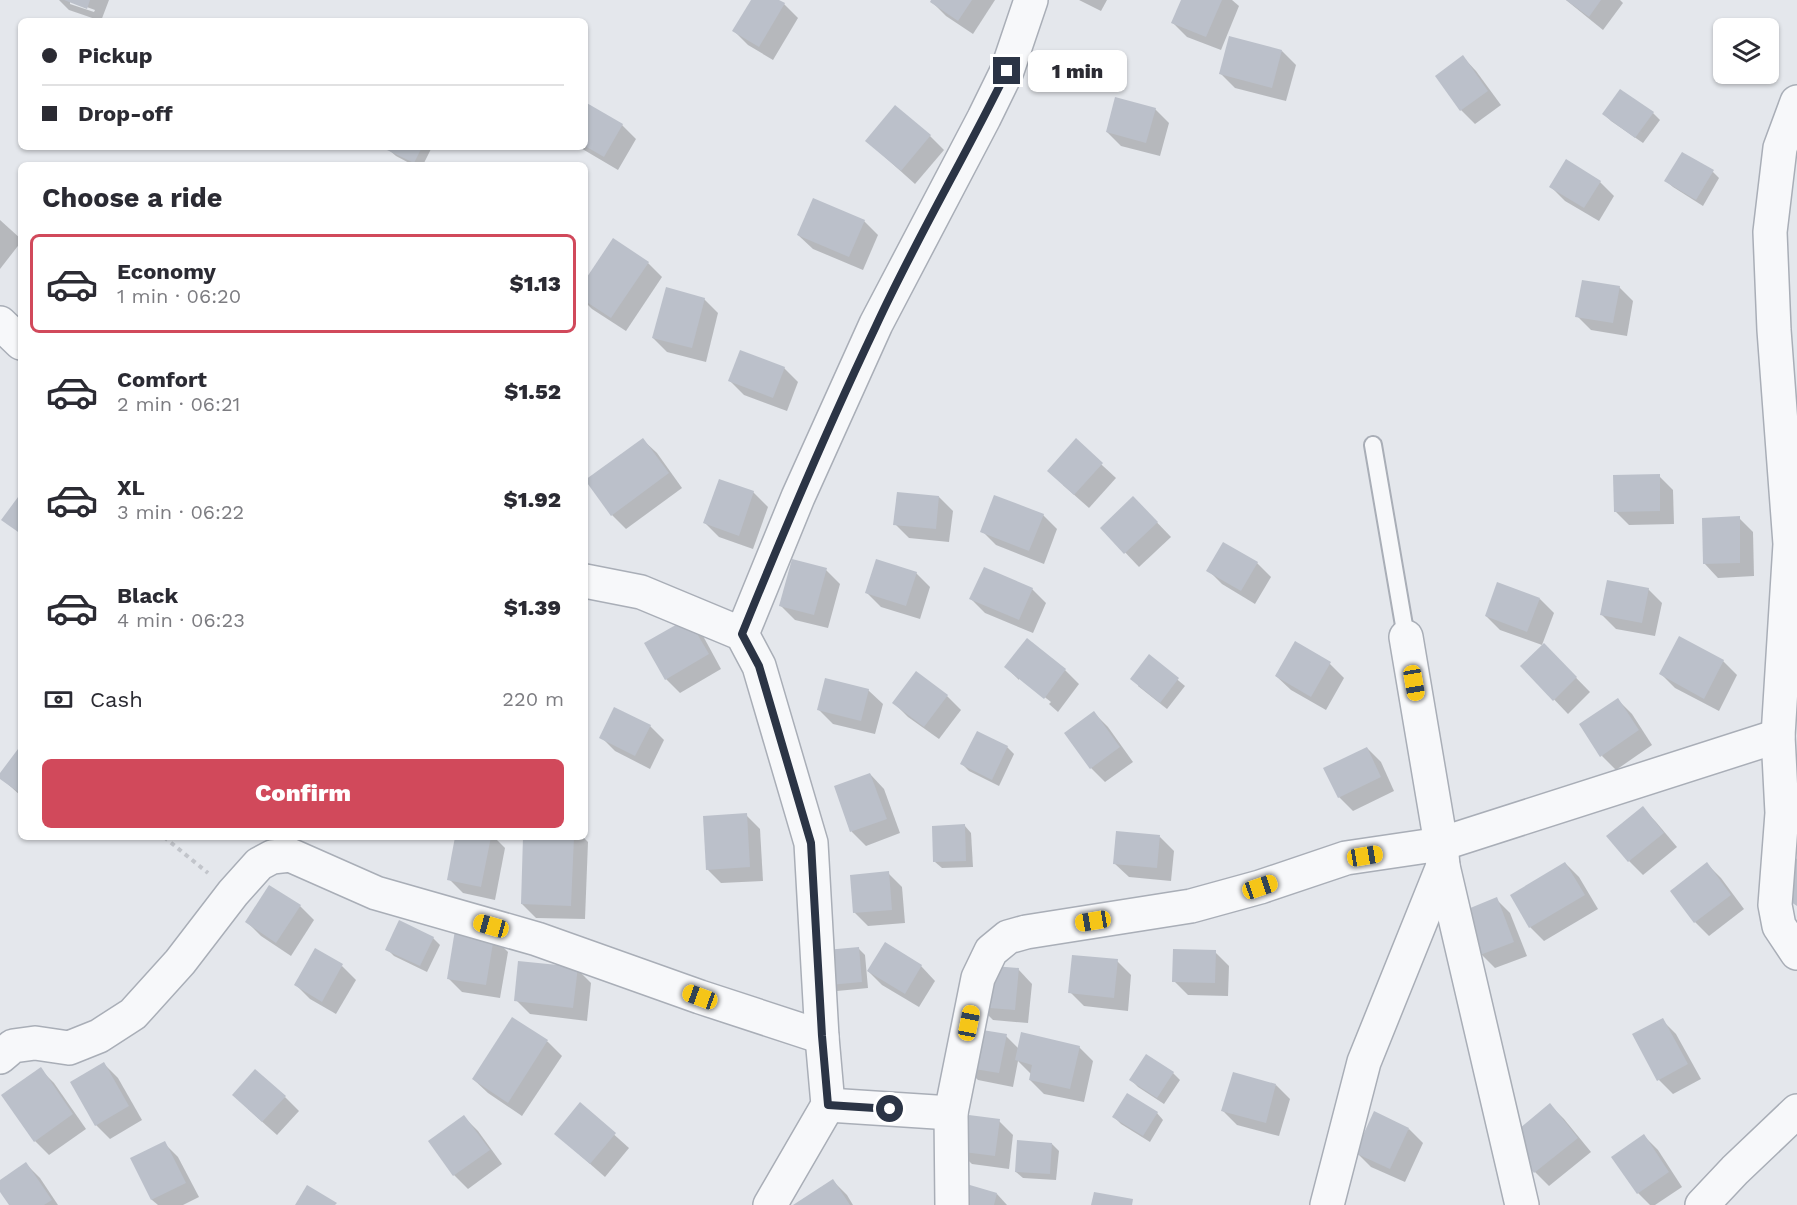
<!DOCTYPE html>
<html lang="en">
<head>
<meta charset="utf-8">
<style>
	:root { --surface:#fff; --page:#f7f7f7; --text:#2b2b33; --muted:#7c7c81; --line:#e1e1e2; --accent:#d1495b }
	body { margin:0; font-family:"Work Sans",sans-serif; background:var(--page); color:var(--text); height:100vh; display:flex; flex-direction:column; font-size:22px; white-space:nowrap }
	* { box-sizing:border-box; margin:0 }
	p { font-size:20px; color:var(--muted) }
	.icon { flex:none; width:33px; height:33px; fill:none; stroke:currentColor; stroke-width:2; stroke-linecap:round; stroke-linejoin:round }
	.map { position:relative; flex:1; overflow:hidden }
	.drawer { position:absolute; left:18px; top:162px; width:570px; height:678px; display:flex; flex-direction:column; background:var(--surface); border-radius:9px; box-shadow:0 2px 4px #0004 }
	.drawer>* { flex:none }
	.hud { position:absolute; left:18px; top:18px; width:570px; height:132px; border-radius:9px; box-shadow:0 2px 4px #0004; display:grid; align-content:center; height:132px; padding:0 24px; background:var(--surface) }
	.controls { position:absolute; left:1713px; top:18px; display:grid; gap:12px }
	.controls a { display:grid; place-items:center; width:66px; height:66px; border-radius:9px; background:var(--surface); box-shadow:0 2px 4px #0004; font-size:30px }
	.end { position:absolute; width:27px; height:27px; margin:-14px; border:8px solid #2b3445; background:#fff; box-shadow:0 0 0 3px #fff }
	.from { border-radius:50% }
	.bubble { position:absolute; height:42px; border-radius:9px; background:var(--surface); box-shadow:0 2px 4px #0004; font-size:20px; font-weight:800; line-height:42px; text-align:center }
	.car { position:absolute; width:18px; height:36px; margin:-18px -9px; border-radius:8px; box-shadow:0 0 4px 2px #0007; background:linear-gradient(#f5c518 24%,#345 0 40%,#f5c518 0 76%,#345 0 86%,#f5c518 0) }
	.hud b { display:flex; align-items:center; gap:21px; height:57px; font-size:22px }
	.hud b+b { border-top:2px solid var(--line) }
	.hud i { width:15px; height:15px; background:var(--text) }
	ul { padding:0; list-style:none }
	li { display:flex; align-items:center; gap:18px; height:99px; margin:0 12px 9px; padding:0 12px; border:3px solid transparent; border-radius:9px }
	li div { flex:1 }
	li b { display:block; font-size:22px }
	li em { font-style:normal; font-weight:800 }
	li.current { border-color:var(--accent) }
	li>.icon { width:54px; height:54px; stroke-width:1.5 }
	h2 { padding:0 24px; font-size:27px; line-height:72px }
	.pay { display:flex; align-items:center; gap:15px; height:66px; padding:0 24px; font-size:22px }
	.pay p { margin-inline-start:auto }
	.button { display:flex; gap:12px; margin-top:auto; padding:12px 24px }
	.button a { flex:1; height:69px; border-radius:9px; background:var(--accent); color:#fff; font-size:24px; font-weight:800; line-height:69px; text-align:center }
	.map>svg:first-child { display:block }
	.shadow { fill:#0003; fill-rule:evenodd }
	.building { fill:#bbc0ca }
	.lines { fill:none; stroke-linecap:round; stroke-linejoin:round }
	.service-casing { stroke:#a9aeb7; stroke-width:20 }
	.minor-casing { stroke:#a9aeb7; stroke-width:36 }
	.path { stroke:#c2c5cb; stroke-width:4; stroke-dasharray:4.5 4.5; stroke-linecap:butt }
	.service { stroke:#f7f8fa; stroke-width:16 }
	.minor { stroke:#f7f8fa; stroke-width:33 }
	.route { stroke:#2b3445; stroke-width:8 }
</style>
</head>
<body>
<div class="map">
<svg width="1797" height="1205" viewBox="0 0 1797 1205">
	<rect width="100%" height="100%" fill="#e4e7ec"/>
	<g class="shadow">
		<path d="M59,0H109L101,21L69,10ZM70,1L95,10L94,12L70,4Z"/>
		<polygon points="753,0 776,0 784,4 798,18 773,60 748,45 734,31"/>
		<polygon points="933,0 995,0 973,34 946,16 932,2"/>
		<polygon points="1079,0 1107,0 1101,11"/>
		<polygon points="1182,0 1232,0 1239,6 1221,50 1187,37 1173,23"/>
		<polygon points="1566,0 1620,0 1623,3 1603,30"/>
		<polygon points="1282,51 1296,65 1286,101 1235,88 1221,74"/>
		<polygon points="1463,57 1476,71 1501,105 1475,124 1461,110"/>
		<polygon points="585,103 622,125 636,139 618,170 579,147 585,147"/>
		<polygon points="1155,109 1169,123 1160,156 1121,146 1107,132"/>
		<polygon points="1653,113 1660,120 1643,143 1611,121 1604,114"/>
		<polygon points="930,136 944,150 915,184 867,141"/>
		<polygon points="390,147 432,147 423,165 413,165 396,156 389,150"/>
		<polygon points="1713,172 1719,178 1703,206 1673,187 1666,181"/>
		<polygon points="1600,182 1614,196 1599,221 1565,201 1551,187"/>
		<polygon points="0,220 21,239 21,242 0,269"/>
		<polygon points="864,221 878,235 863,270 813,249 798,235"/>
		<polygon points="648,263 662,277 626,331 592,309 585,302 585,283"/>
		<polygon points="1619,287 1633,301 1627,336 1591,330 1577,316"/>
		<polygon points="704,299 718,313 706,362 667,352 653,338"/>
		<polygon points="784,368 798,382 787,411 744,395 730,381"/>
		<polygon points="643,440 657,453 682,488 626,529 612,515"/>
		<polygon points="1076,441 1116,478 1089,508 1063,485"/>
		<polygon points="1659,476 1673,490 1674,524 1629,525 1615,511"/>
		<polygon points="753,492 768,507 753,549 719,537 705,523"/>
		<polygon points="939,497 953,511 949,542 909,538 895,524"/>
		<polygon points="1147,512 1171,537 1139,567 1102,528"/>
		<polygon points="1043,515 1057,529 1044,564 996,545 982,531"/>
		<polygon points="1739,518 1753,532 1754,576 1718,578 1704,563"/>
		<polygon points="1257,563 1271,577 1255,604 1222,584 1208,570"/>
		<polygon points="826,570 840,584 828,628 795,620 781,606"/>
		<polygon points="916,573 930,587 920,619 881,607 867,593"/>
		<polygon points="1032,589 1046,603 1033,633 985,613 971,599"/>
		<polygon points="1648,589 1662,603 1655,636 1616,629 1602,615"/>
		<polygon points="1540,599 1554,613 1542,645 1500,630 1486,616"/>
		<polygon points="687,620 702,634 721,669 680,693 666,679"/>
		<polygon points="1680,638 1723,661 1737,675 1719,711 1675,688 1661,674"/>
		<polygon points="1027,640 1065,670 1079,684 1058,712 1049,704 1051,702 1019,677 1019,680 1006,667"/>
		<polygon points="1295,643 1330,664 1344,678 1326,710 1291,690 1276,676"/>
		<polygon points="1544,645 1590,692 1568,714 1522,666"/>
		<polygon points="1149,656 1185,686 1167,709 1138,686"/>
		<polygon points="868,690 883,704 875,734 833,724 819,710"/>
		<polygon points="947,696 961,710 939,739 908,717 894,703"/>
		<polygon points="1618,700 1632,714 1652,745 1616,770 1602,756"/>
		<polygon points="1094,713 1108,727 1133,762 1105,782 1091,768 1066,734"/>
		<polygon points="650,726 664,740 650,769 615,751 601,737"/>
		<polygon points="1007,747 1014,754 999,786 969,771 962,764"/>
		<polygon points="21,748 21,796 0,777"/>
		<polygon points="1367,748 1381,762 1394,791 1353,811 1339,797"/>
		<polygon points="870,774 884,789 900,833 866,846 852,832 835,787"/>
		<polygon points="1642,808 1656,822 1677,847 1643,875 1629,861"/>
		<polygon points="746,815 760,829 763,881 721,883 707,869"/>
		<polygon points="965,826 971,833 973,867 942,868 935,862"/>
		<polygon points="457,837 494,837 505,848 495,900 463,893 449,879"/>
		<polygon points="525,837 583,837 588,842 585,919 536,918 522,904"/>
		<polygon points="1160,837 1174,851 1171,881 1129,877 1114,863"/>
		<polygon points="1565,863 1579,877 1598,909 1544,941 1530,927"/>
		<polygon points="1707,864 1721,878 1744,909 1709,936 1695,922"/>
		<polygon points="888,873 902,887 905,923 868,926 854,912"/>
		<polygon points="1496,899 1510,913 1527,956 1495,968 1481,954"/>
		<polygon points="300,906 314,920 291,956 261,936 247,922"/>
		<polygon points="433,938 440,945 427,972 394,956 387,949"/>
		<polygon points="494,938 508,952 500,998 462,992 448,978"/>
		<polygon points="885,944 921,966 935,981 919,1007 882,985 868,971"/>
		<polygon points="858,948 865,955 868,988 837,991 831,985"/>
		<polygon points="1215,952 1229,966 1228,996 1188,995 1174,981"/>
		<polygon points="1117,961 1131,975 1128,1011 1084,1006 1070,992"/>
		<polygon points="342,966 356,980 336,1014 310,999 296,985"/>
		<polygon points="577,969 591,983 587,1021 530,1014 516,1000"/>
		<polygon points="1018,969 1032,984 1028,1023 993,1020 979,1006"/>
		<polygon points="512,1019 548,1042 562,1056 522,1116 488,1093 473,1079"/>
		<polygon points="1662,1020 1676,1034 1701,1079 1673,1094 1659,1080"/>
		<polygon points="1006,1036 1019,1049 1079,1047 1093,1061 1084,1102 1044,1094 1030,1080 1031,1074 1018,1061 1013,1087 978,1080 964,1066"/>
		<polygon points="104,1064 118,1078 142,1120 110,1139 96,1125"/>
		<polygon points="40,1069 54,1083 86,1129 49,1155 35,1141"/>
		<polygon points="1173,1073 1180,1080 1164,1104 1138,1087 1131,1080"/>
		<polygon points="1276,1085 1290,1099 1279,1136 1237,1125 1223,1111"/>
		<polygon points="285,1097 299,1111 277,1135 248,1109"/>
		<polygon points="580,1104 629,1148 605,1177 556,1134"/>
		<polygon points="1550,1105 1564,1119 1591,1152 1549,1186 1535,1172 1509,1139"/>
		<polygon points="1157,1113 1163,1120 1150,1142 1121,1124 1114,1117"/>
		<polygon points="464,1117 478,1131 502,1164 468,1189 454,1175 430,1141"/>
		<polygon points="999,1121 1013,1135 1009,1169 972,1164 957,1150"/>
		<polygon points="1409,1129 1423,1143 1405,1182 1371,1167 1357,1153"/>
		<polygon points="1644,1136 1658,1150 1682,1187 1655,1205 1650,1205 1638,1193"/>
		<polygon points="164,1143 178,1157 199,1197 183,1205 158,1205 152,1200 132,1159"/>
		<polygon points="1052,1144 1059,1151 1056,1180 1023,1178 1016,1172"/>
		<polygon points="26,1164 40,1178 58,1205 11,1205 0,1189 0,1181"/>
		<polygon points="833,1181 847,1195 853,1205 796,1205"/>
		<polygon points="997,1194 1007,1205 958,1205"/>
	</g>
	<g class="building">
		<polygon points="64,0 90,0 87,9"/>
		<polygon points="751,0 779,0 785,3 759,47 732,31"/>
		<polygon points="931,0 972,0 958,21 930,2"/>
		<polygon points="1181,0 1222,0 1206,37 1171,23"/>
		<polygon points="1566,0 1601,0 1589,17"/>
		<polygon points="1229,36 1282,50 1272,88 1219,74"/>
		<polygon points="1463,55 1488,91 1460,111 1435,76"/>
		<polygon points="1620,89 1654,112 1635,138 1602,114"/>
		<polygon points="1115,97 1156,108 1146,143 1106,132"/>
		<polygon points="585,102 623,124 604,157 585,146"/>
		<polygon points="895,105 931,135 901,171 865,141"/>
		<polygon points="389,147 422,147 414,163 387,150"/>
		<polygon points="1682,152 1714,170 1696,200 1664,181"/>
		<polygon points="1566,159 1601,181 1584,208 1549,187"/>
		<polygon points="813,198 865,220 849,257 797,235"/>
		<polygon points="613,238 649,262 611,318 585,301 585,280"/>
		<polygon points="1582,280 1620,286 1613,323 1575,317"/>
		<polygon points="666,287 705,298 692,348 652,338"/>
		<polygon points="740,350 785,367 773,398 728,381"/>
		<polygon points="643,438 669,473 611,516 585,480"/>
		<polygon points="1076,438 1103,463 1074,495 1047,471"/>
		<polygon points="1660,474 1660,511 1614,512 1613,475"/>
		<polygon points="719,479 754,491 739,536 703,523"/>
		<polygon points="897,492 939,496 936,529 893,525"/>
		<polygon points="21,493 21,534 1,520"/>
		<polygon points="994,495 1044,514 1029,551 980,532"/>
		<polygon points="1133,496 1158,522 1124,554 1100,528"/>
		<polygon points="1740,516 1740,563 1703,564 1702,518"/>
		<polygon points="1223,542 1258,562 1241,591 1206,571"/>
		<polygon points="792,559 827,568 814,615 779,606"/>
		<polygon points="876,559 917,572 906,606 865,593"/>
		<polygon points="984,567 1033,588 1019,620 969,599"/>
		<polygon points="1607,580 1649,588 1642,623 1600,615"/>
		<polygon points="1497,582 1540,598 1527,632 1485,616"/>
		<polygon points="688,618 709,654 665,680 644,643"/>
		<polygon points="1679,636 1724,660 1704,699 1659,674"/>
		<polygon points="1027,638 1066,669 1044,699 1004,667"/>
		<polygon points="1295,641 1331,662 1311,697 1275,676"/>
		<polygon points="1544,643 1577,677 1553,701 1520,666"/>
		<polygon points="1149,654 1179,678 1160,703 1130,679"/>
		<polygon points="916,671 948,695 924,727 892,703"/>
		<polygon points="825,678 869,689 861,721 817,710"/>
		<polygon points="1618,698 1639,730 1600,757 1579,724"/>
		<polygon points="614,707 651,725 635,756 599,738"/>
		<polygon points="1094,711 1120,747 1090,769 1064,733"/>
		<polygon points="977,731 1008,746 992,780 960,764"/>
		<polygon points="21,745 21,794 0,779 0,773"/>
		<polygon points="1367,747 1381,777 1338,798 1323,768"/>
		<polygon points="870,773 887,819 850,832 834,786"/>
		<polygon points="1643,806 1664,833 1628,862 1606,836"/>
		<polygon points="747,813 750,867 706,870 703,816"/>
		<polygon points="965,824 966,861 933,862 932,826"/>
		<polygon points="1116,831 1160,835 1157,868 1113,864"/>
		<polygon points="455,837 491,837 481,887 447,880"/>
		<polygon points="523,837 574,837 571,906 521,904"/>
		<polygon points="1794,857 1797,859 1797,906 1773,890"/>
		<polygon points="1565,862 1585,895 1529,928 1510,895"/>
		<polygon points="1707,862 1731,895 1694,923 1670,891"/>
		<polygon points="889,871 892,910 853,913 850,875"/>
		<polygon points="269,885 301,905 276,943 245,922"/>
		<polygon points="1497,897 1514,942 1480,955 1463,911"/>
		<polygon points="399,920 434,937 420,966 385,950"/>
		<polygon points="455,930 494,937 486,985 447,979"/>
		<polygon points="885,942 922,965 905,994 867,971"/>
		<polygon points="859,947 862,982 829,985 826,950"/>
		<polygon points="315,948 343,964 322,1002 294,985"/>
		<polygon points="1173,949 1216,950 1215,983 1172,982"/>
		<polygon points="1072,955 1118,959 1114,998 1068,993"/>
		<polygon points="518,961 578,967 573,1008 514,1001"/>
		<polygon points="981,965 1019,968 1015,1010 977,1007"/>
		<polygon points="512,1017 548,1040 508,1103 472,1079"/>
		<polygon points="1663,1018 1688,1064 1657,1081 1632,1034"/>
		<polygon points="970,1028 1007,1034 999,1073 962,1067"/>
		<polygon points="1021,1032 1080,1046 1070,1089 1029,1080 1032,1065 1015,1060"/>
		<polygon points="1146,1054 1174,1072 1157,1098 1129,1080"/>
		<polygon points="104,1062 129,1106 95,1126 70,1082"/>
		<polygon points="41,1067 73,1114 34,1142 1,1095"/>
		<polygon points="255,1069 286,1096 262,1122 232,1095"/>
		<polygon points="1233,1072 1276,1084 1266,1123 1221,1111"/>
		<polygon points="1127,1093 1158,1112 1143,1136 1112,1117"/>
		<polygon points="580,1102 616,1133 590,1164 554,1134"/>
		<polygon points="1550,1103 1578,1138 1534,1173 1507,1139"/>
		<polygon points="1374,1111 1409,1128 1390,1169 1355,1153"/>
		<polygon points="961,1114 1000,1119 995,1156 956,1151"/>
		<polygon points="464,1115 490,1150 453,1176 428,1141"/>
		<polygon points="1644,1134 1669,1172 1637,1194 1611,1157"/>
		<polygon points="1017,1140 1052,1143 1050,1174 1015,1172"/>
		<polygon points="165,1141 186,1183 151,1200 130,1158"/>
		<polygon points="26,1162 52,1200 44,1205 9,1205 0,1192 0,1180"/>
		<polygon points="833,1179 850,1205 793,1205"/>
		<polygon points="963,1183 997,1193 994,1205 957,1205"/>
		<polygon points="307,1185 337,1203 335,1205 295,1205"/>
		<polygon points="1094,1192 1133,1199 1132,1205 1091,1205"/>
	</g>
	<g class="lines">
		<g class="service-casing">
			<polyline id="service" points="1373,445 1406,637"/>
		</g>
		<g class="minor-casing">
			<g id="minor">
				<polyline points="1797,102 1780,148 1770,232 1774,330 1790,544 1778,736 1782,813 1775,905 1779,926 1797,953"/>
				<polyline points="0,323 21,343"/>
				<polyline points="585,581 641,592 742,634 759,666 811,843 822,1037 828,1105 770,1205"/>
				<polyline points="742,634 798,497 876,324 984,118 1007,71 1031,0"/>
				<polyline points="1406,637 1441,844 1443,866 1522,1205"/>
				<polyline points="0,1057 13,1046 35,1043 69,1048 99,1036 133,1014 180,962 233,893 259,864 272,857 290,855 376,893 537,939 700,997 822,1037"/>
				<polyline points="828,1105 951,1113"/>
				<polyline points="952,1205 951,1113 978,978 991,951 1008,937 1026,932 1191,906 1260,887 1346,858 1441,844 1778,736"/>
				<polyline points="1327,1205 1364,1062 1443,866"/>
				<polyline points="1702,1205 1735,1170 1797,1111"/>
			</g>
		</g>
		<polyline class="path" points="164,837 208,873"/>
		<use href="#service" class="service"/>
		<use href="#minor" class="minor"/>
	</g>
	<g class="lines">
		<path class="route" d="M890,1109L828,1105L822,1036L811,843L759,666L742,634C784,530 828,427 876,326C916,239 965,157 1007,71"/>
	</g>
</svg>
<div class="controls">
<a><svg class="icon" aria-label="layers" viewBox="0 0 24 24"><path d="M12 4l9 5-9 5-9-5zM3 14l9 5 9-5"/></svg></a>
</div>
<i class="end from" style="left:890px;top:1109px"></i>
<i class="end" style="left:1007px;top:71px"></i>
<div class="bubble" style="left:1028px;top:50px;width:99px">1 min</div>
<i class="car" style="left:1414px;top:683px;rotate:170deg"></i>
<i class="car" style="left:1365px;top:856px;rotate:81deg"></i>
<i class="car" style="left:1260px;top:887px;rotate:71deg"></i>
<i class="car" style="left:1093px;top:921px;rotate:261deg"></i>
<i class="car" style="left:491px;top:926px;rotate:286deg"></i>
<i class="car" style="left:700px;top:997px;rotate:290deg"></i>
<i class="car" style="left:969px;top:1023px;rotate:11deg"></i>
<div class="hud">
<b><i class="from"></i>Pickup</b>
<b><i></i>Drop-off</b>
</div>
<section class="drawer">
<h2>Choose a ride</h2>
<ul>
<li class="current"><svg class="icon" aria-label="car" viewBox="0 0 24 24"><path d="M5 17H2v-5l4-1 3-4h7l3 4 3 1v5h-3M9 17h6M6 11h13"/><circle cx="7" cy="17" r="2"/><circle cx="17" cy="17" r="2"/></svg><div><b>Economy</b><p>1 min · 06:20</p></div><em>$1.13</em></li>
<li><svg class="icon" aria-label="car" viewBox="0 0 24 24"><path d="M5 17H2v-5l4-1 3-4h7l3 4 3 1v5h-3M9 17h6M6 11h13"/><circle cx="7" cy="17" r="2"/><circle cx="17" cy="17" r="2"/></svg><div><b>Comfort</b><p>2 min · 06:21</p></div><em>$1.52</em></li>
<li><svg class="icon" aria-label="car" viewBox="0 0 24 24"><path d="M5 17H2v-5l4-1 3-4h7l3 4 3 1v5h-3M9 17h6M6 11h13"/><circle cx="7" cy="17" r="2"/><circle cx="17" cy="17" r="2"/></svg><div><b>XL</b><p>3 min · 06:22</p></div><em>$1.92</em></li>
<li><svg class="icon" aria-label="car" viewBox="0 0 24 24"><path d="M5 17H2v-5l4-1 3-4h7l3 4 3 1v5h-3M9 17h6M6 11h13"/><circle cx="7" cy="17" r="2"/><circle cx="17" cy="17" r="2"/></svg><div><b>Black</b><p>4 min · 06:23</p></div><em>$1.39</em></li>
</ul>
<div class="pay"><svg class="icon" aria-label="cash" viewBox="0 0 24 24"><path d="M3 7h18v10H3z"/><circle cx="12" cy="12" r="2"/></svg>Cash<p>220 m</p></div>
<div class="button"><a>Confirm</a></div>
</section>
</div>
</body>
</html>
